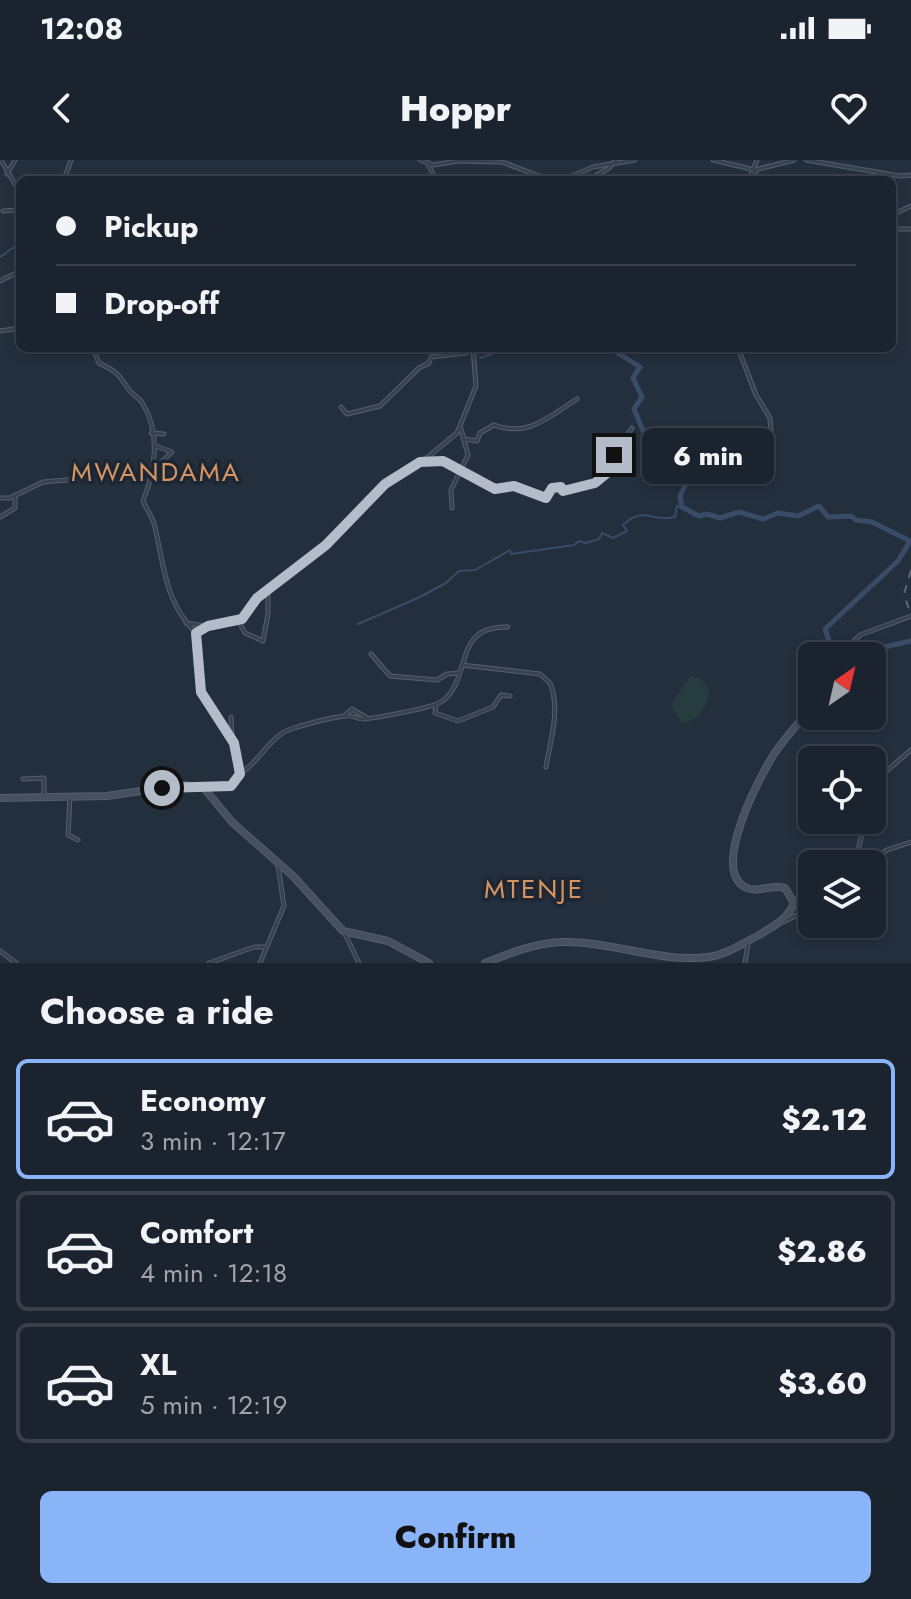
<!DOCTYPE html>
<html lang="en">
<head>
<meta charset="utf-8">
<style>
	:root { --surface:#1b232e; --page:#242b36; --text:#f1f3f6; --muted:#a0a4aa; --line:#39404a; --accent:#8ab4f8 }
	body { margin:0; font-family:Jost,sans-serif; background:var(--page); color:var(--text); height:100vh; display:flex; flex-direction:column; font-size:30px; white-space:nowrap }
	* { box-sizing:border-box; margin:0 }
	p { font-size:26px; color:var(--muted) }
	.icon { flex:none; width:44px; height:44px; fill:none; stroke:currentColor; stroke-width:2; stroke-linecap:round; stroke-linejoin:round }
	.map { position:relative; height:803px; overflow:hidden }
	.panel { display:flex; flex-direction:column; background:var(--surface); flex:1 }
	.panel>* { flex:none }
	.top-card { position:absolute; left:16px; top:16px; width:880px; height:176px; border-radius:12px; box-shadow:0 4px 12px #0003,0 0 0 2px var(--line); display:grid; align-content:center; height:176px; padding:0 40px; background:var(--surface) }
	.needle { width:52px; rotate:34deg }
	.fabs { position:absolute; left:798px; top:482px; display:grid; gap:16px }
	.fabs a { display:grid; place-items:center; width:88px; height:88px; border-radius:12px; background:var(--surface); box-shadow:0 4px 12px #0003,0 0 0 2px var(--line); font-size:40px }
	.end { position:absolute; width:36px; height:36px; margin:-18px; border:10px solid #b4bcc9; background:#111; box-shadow:0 0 0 4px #111 }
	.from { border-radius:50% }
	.bubble { position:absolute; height:56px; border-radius:12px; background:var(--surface); box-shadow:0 4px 12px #0003,0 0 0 2px var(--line); font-size:26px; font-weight:800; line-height:56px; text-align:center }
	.top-card b { display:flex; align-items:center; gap:28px; height:76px; font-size:30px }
	.top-card b+b { border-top:2px solid var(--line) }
	.top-card i { width:20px; height:20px; background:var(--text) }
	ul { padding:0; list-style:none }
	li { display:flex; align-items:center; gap:24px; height:120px; margin:0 16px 12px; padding:0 24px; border:4px solid var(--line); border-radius:12px }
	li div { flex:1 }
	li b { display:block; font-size:30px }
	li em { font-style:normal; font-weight:800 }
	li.active { border-color:var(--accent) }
	li>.icon { width:72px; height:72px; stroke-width:1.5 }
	h2 { padding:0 40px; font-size:36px; line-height:96px }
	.button { display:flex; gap:16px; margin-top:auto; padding:16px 40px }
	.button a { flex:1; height:92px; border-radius:12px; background:var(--accent); color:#111; font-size:32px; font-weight:800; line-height:92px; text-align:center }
	.status { display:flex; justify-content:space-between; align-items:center; height:56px; padding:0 40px; background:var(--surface); direction:ltr }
	.status svg { height:22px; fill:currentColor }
	header { display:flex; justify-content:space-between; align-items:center; height:104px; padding:0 40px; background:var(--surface); font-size:36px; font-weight:800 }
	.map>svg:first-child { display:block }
	.green { fill:#263c3f }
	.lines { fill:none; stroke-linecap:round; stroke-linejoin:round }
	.stream { stroke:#394c67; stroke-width:2 }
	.river { stroke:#394c67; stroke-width:5 }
	.street-casing { stroke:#565f6c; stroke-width:5 }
	.secondary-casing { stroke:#565f6c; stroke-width:8 }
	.street { stroke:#38414e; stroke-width:3 }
	.secondary { stroke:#465061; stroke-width:6 }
	.rail { stroke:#5a6575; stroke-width:2; stroke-dasharray:8 8; stroke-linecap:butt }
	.route { stroke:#b4bcc9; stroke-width:10 }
	.labels { text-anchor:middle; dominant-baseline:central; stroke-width:7; stroke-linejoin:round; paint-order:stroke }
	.quarter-label { font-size:26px; letter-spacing:2px; fill:#d59563; stroke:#1d2633 }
</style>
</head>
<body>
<div class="status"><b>12:08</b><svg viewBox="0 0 49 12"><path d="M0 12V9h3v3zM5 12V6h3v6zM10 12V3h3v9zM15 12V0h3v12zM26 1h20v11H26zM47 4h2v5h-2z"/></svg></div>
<header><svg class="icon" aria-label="back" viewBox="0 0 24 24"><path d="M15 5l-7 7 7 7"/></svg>Hoppr<svg class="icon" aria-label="heart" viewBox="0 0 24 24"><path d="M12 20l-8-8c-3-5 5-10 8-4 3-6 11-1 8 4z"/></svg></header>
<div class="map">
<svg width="911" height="803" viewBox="0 0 911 803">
	<rect width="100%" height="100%" fill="#242f3e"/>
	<path class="green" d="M691,516L701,519L710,531C705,546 700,561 682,563L670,545Z"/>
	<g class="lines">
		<g class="stream">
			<polyline points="0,97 20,83"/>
			<polyline points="480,198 508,188"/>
			<polyline points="910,381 911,381"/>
			<path d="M358,464L420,437L446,423L459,411L475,410L510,390L511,394L574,385L579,381L586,383L599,379L602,373L613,378L627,371L623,365C645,345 651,363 675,357L677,346L682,347"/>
		</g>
		<g class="river">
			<polyline points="610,188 640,207 633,218 642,237 634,249 644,273 656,277 663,290 682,295 690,316 680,336 682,347 699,356 707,354 720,358 739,352 763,359 778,353 798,356 819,346 828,357 851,356 856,360 872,362 910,381 898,401 825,469 834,496"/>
			<polyline points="845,496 911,481"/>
		</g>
		<g class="street-casing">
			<g id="street">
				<polyline points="1,0 20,33"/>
				<polyline points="420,0 434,5 457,1 502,2 539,16 565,19 593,7 635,0"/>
				<polyline points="713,0 755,10 794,0"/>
				<polyline points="806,0 900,16 911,15"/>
				<polyline points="428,4 436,20"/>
				<polyline points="755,11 757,20"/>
				<polyline points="7,14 15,0"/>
				<polyline points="575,16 584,20"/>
				<polyline points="64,20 71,0"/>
				<polyline points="588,20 609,8 616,0"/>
				<polyline points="749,20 757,0"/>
				<polyline points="3,51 17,50 17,32"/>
				<polyline points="892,55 911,46"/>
				<polyline points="892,69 911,69"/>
				<polyline points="0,121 20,111"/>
				<polyline points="0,171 20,168"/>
				<polyline points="738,188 756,235 770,258 773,299"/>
				<path d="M95,193L99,203C119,213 117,213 130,231C134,236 140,238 143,244C161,274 155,311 143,341C146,348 151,355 154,363C164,404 164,441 196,473"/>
				<polyline points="341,247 347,254 380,246 419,208 429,203 431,197 466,193 473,188"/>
				<polyline points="151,273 164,274"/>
				<path d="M463,279L477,281L480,273L494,265C528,278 550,256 577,239"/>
				<polyline points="424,302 443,301 495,329 514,326 546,338 552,328 561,327 563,331 595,323 612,309 617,289 632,268"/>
				<polyline points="154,316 158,305 172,292 156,286"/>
				<polyline points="0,338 10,338 43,322 78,319"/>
				<polyline points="452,348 451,330 468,295 461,269"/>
				<polyline points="0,357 15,348 15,335"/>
				<polyline points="239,462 245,473 263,481 268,454 268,431"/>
				<polyline points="186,463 206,466"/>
				<polyline points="371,494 390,516 437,520 447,514 459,513"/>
				<polyline points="851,496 850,485 860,475 911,456"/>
				<path d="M462,505L540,514L550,523C561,549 550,582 546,607"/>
				<polyline points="436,545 435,553 458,561 493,547 501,535 510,536"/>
				<polyline points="345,555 352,549 367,558"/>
				<polyline points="231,557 232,580"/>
				<path d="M240,614C259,602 270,576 291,569C307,564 329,558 345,556C351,555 358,559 364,559C375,558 432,548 441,542C474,519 451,465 508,467"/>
				<polyline points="873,617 883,614 911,590"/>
				<polyline points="872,618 873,590"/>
				<polyline points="23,619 44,618 44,636"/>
				<polyline points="205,627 233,625 240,614 234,583 201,532 196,473 208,466 242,459 257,438 326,385 385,324 429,296 457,273 476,226 473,188"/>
				<polyline points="70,636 68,675 78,680"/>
				<polyline points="855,704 862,673 860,660"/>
				<polyline points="863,704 887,690 911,682"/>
				<polyline points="794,743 812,730"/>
				<polyline points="783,762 805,751 812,753"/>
				<polyline points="810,763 812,758"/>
				<polyline points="344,772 359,803"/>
				<polyline points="0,791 16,803"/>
				<polyline points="209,803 254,787 265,787"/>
				<polyline points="260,803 284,746 278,705"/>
				<polyline points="745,803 748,784"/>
			</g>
		</g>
		<g class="secondary-casing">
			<g id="secondary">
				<polyline points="0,638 107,636 181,625 203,627 232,662 293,716 343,771 388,781 429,803"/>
				<path d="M485,803C510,793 535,783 562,782C611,781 660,803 708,797C726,795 743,783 759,775C774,766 787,760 794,743L785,728C772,723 756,735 743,726C713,705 759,618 774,594C785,577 801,562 812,545"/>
			</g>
		</g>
		<use href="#street" class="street"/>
		<use href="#secondary" class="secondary"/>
		<polyline class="rail" points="911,410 904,434 911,456"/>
	</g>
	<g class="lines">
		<polyline class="route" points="162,628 231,626 240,614 234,583 201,532 196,473 208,466 242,459 257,438 326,385 385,324 420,302 443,301 495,329 514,326 546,338 552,328 561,327 563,331 595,323 612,309 614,295"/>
	</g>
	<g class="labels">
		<g class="quarter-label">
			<text x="156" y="312">MWANDAMA</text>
			<text x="534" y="729">MTENJE</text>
		</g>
	</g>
</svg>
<div class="fabs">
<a><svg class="needle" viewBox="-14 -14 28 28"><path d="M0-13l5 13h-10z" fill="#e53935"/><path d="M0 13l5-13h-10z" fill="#a0a4aa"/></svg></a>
<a><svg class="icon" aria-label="locate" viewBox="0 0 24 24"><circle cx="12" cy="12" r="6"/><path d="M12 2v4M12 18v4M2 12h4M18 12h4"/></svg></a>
<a><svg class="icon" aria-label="layers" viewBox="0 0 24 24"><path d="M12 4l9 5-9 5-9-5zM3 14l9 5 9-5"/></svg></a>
</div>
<i class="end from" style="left:162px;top:628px"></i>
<i class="end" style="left:614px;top:295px"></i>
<div class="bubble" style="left:642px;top:268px;width:132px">6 min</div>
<div class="top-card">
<b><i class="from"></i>Pickup</b>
<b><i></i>Drop-off</b>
</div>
</div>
<section class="panel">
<h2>Choose a ride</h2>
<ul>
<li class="active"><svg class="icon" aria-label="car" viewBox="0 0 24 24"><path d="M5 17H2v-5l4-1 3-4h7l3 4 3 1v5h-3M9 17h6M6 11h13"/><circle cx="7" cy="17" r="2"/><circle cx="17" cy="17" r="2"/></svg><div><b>Economy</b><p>3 min · 12:17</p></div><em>$2.12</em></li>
<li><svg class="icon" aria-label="car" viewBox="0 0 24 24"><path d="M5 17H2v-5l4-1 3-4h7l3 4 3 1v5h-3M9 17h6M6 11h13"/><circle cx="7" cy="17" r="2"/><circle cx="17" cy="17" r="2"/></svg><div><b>Comfort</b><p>4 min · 12:18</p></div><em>$2.86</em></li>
<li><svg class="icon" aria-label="car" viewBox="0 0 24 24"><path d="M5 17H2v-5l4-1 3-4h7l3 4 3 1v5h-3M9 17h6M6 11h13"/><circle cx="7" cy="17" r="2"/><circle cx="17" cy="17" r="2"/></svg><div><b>XL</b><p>5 min · 12:19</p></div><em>$3.60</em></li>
</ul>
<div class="button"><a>Confirm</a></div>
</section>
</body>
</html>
